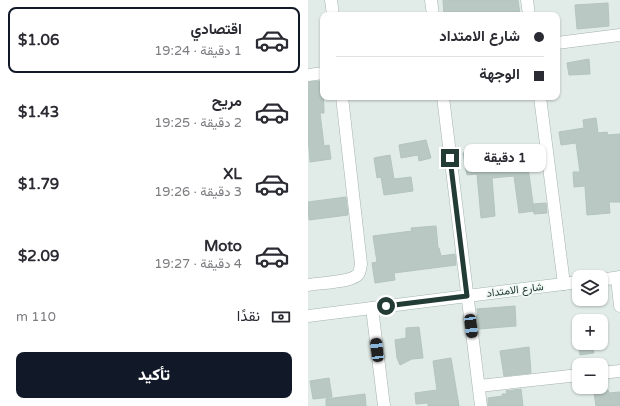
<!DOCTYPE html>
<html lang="ar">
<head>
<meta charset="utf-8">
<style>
	:root { --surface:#fff; --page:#f7f7f7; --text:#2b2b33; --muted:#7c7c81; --line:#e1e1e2; --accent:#111827 }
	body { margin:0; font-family:"Varela Round",Vazirmatn,sans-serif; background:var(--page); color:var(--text); direction:rtl; height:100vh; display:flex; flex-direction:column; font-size:15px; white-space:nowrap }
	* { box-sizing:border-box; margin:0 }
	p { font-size:13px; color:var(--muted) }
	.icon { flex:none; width:22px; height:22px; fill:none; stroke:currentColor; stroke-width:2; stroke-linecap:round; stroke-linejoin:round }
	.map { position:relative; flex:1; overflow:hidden; direction:ltr }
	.details { display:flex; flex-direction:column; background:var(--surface); width:308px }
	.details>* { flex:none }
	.top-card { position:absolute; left:12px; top:12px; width:240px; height:88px; border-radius:8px; box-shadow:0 1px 3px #0004; direction:rtl; display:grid; align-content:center; height:88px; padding:0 16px; background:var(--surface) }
	.buttons { position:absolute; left:264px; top:270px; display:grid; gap:8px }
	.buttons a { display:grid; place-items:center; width:36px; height:36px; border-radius:8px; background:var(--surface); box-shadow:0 1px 3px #0004; font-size:20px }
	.end { position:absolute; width:18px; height:18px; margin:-9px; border:5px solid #223b35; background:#fff; box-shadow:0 0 0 2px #fff }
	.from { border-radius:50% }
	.bubble { position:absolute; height:28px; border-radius:8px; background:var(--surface); box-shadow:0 1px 3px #0004; font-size:13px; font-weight:800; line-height:28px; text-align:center; direction:rtl }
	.car { position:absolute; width:12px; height:24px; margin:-12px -6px; border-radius:5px; box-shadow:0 0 3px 1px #0007; background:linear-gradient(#222 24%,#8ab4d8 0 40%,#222 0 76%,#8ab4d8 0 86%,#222 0) }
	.top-card b { display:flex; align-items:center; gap:14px; height:38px; font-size:15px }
	.top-card b+b { border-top:1px solid var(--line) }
	.top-card i { width:10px; height:10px; background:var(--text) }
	ul { padding:7px 0 0; list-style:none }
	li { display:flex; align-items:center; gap:12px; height:66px; margin:0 8px 6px; padding:0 8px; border:2px solid transparent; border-radius:8px }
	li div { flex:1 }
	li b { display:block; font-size:15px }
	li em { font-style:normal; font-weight:800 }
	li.selected { border-color:var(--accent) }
	li>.icon { width:36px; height:36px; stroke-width:1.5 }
	.pay { display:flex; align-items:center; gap:10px; height:44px; padding:0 16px; font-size:15px }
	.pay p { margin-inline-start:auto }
	.primary-button { display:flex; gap:8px; margin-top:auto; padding:8px 16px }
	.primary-button a { flex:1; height:46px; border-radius:8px; background:var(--accent); color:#fff; font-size:16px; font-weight:800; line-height:46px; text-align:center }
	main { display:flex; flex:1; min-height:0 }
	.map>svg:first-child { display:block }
	.building { fill:#b9c8c3; stroke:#b3c4be }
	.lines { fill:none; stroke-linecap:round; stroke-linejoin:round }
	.street-casing { stroke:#a4b3ae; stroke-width:13 }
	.secondary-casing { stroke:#a0b6af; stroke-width:13 }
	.street { stroke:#fff; stroke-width:12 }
	.secondary { stroke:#fff; stroke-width:12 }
	.route { stroke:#223b35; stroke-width:5 }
	.labels { text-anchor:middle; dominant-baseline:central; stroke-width:3.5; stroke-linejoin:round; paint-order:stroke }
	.street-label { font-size:11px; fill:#223b35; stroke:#f1f8f4 }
</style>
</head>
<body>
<main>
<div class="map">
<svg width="312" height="406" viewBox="0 0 312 406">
	<rect width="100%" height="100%" fill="#e1ebe7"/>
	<g class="building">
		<polygon points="135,0 210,0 212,15 136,15"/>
		<polygon points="300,3 301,26 269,29 267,5"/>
		<polygon points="281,59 282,74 261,75 259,63"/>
		<polygon points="15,81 16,113 12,113 16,146 21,145 23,159 2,162 0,137 0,82"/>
		<polygon points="288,118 290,133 299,132 300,135 312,134 312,202 301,202 302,213 279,215 277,186 266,187 265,172 272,172 268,143 253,145 251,132 276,128 275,120"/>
		<polygon points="118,140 123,158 111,161 110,155 93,158 91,145"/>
		<polygon points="193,150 193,162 214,160 215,168 220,167 226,211 211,213 206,176 184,178 187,216 173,218 169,174 159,175 155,153 172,151"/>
		<polygon points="82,155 86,179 103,177 105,191 76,195 73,177 69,178 66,158"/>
		<polygon points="38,197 40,215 1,220 0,202"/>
		<polygon points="238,203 239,213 226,214 225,204"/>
		<polygon points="128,226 130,248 131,248 133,256 147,254 148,265 86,273 87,280 67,283 64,263 69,262 65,236 104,231 103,228"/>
		<polygon points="207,306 208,326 171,329 169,309"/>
		<polygon points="111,327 115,358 104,359 92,365 89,358 87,340 98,338 98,328"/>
		<polygon points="270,343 284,343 286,353 272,355"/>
		<polygon points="221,347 223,373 196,376 192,351"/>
		<polygon points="143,358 151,406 120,406 120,403 108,404 107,393 129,390 125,361"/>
		<polygon points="21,378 24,397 5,399 2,381"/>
		<polygon points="213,389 215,406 180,406 180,398 195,396 194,394 199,394 198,391"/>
		<polygon points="300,390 301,393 312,392 312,406 288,406 286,393"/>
		<polygon points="57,394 58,406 18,406 18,399"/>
	</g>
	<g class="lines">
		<g class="street-casing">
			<g id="street">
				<polyline points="23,0 25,15"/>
				<polyline points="123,0 125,15"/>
				<polyline points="219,0 221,15"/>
				<polyline points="249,43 312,35"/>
				<polyline points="0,75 15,73"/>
				<polyline points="135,97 173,406"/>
				<polyline points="232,97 256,284"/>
				<polyline points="309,278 312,306"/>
				<path d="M0,285C11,283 41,282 48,276C52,274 52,269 53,264L34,97"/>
				<polyline points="64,308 76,406"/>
				<polyline points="293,373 312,371"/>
				<polyline points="171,386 271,375"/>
			</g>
		</g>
		<g class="secondary-casing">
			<g id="secondary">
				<polyline points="293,280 312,277"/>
				<polyline points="0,316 271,282"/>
			</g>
		</g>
		<use href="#street" class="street"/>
		<use href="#secondary" class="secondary"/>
	</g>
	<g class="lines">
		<polyline class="route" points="78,306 159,296 142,158"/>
	</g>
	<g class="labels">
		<g class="street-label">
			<text transform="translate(207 290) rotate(-7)">شارع الامتداد</text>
		</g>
	</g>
</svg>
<div class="buttons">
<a><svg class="icon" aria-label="layers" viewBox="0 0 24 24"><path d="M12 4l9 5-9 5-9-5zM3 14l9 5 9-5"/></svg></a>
<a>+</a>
<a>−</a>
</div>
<i class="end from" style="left:78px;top:306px"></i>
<i class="end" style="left:142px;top:158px"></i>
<div class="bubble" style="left:156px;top:144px;width:82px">1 دقيقة</div>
<i class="car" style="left:163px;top:326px;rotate:173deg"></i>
<i class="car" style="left:69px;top:350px;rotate:353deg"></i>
<div class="top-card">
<b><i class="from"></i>شارع الامتداد</b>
<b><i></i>الوجهة</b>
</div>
</div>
<section class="details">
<ul>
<li class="selected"><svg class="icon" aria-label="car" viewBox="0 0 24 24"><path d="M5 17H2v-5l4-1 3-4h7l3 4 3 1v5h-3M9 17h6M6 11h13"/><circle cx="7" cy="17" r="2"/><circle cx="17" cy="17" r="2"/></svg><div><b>اقتصادي</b><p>1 دقيقة · 19:24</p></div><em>$1.06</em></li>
<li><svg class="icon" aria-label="car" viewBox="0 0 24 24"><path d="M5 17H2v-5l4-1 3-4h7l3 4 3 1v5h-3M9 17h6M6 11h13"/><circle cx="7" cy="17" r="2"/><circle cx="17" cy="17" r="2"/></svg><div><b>مريح</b><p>2 دقيقة · 19:25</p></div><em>$1.43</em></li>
<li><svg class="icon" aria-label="car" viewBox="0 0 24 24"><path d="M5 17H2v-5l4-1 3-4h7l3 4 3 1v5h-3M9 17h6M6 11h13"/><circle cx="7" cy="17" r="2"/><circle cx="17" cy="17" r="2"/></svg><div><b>XL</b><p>3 دقيقة · 19:26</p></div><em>$1.79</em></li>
<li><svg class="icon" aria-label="car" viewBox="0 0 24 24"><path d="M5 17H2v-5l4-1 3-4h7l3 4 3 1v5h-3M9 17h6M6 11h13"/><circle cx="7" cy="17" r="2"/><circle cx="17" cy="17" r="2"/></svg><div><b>Moto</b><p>4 دقيقة · 19:27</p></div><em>$2.09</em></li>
</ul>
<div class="pay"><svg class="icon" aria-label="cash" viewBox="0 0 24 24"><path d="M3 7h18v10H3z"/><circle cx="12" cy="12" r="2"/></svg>نقدًا<p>110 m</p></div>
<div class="primary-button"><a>تأكيد</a></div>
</section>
</main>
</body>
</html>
